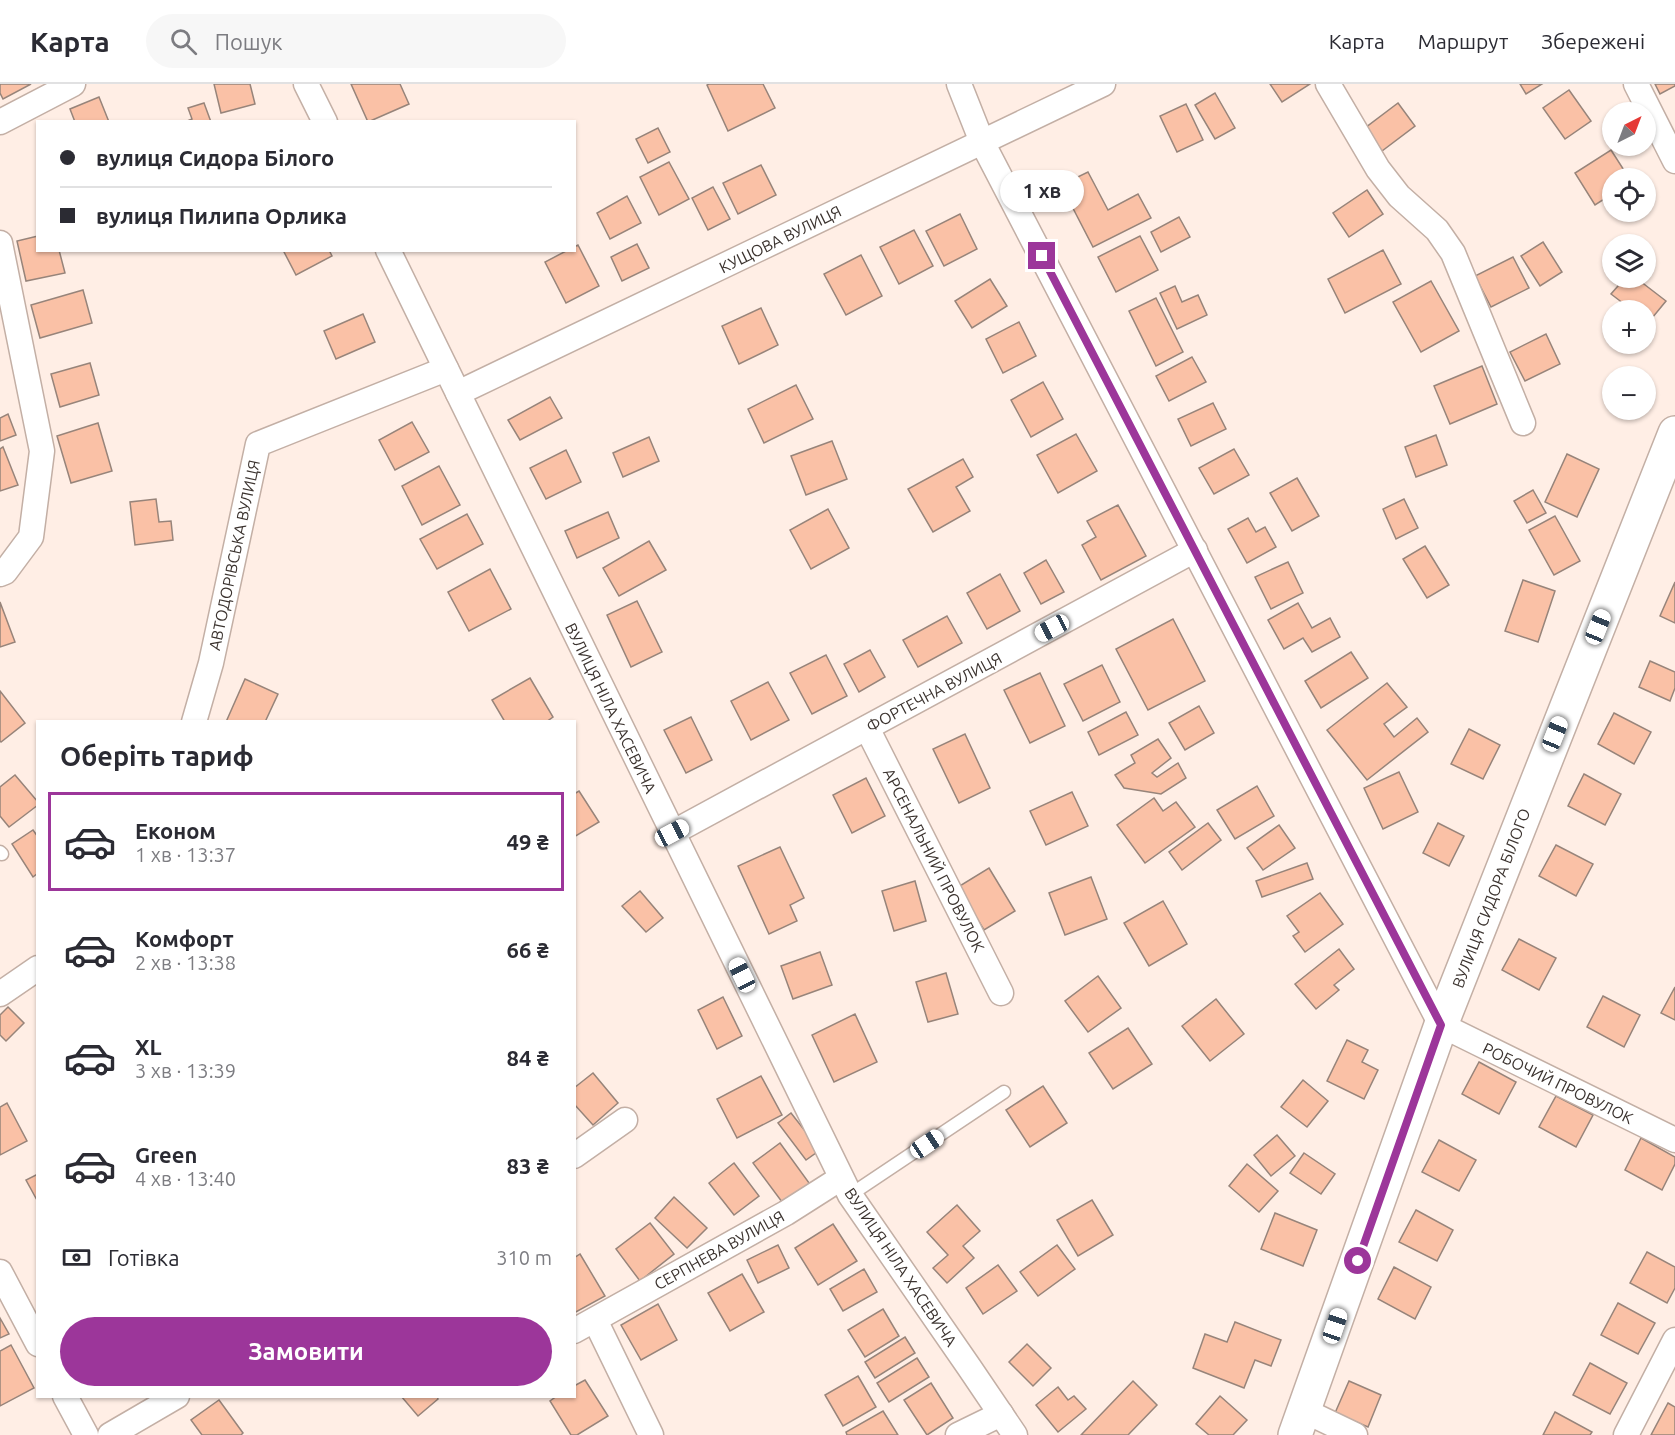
<!DOCTYPE html>
<html lang="uk">
<head>
<meta charset="utf-8">
<style>
	:root { --surface:#fff; --page:#f7f7f7; --text:#2b2b33; --muted:#7c7c81; --line:#e1e1e2; --accent:#9c369a }
	body { margin:0; font-family:Ubuntu,sans-serif; background:var(--page); color:var(--text); height:100vh; display:flex; flex-direction:column; font-size:22px; white-space:nowrap }
	* { box-sizing:border-box; margin:0 }
	p { font-size:20px; color:var(--muted) }
	.icon { flex:none; width:33px; height:33px; fill:none; stroke:currentColor; stroke-width:2; stroke-linecap:round; stroke-linejoin:round }
	.map { position:relative; flex:1; overflow:hidden }
	.drawer { position:absolute; left:36px; top:636px; width:540px; height:678px; display:flex; flex-direction:column; background:var(--surface); border-radius:0px; box-shadow:0 2px 4px #0004 }
	.drawer>* { flex:none }
	.banner { position:absolute; left:36px; top:36px; width:540px; height:132px; border-radius:0px; box-shadow:0 2px 4px #0004; display:grid; align-content:center; height:132px; padding:0 24px; background:var(--surface) }
	.needle { width:39px; rotate:42deg }
	.fabs { position:absolute; left:1602px; top:18px; display:grid; gap:12px }
	.fabs a { display:grid; place-items:center; width:54px; height:54px; border-radius:50%; background:var(--surface); box-shadow:0 2px 4px #0004; font-size:30px }
	.end { position:absolute; width:27px; height:27px; margin:-14px; border:8px solid #9c369a; background:#fff; box-shadow:0 0 0 3px #fff }
	.from { border-radius:50% }
	.bubble { position:absolute; height:42px; border-radius:21px; background:var(--surface); box-shadow:0 2px 4px #0004; font-size:20px; font-weight:700; line-height:42px; text-align:center }
	.car { position:absolute; width:18px; height:36px; margin:-18px -9px; border-radius:8px; box-shadow:0 0 4px 2px #0007; background:linear-gradient(#fff 24%,#345 0 40%,#fff 0 76%,#345 0 86%,#fff 0) }
	.banner b { display:flex; align-items:center; gap:21px; height:57px; font-size:22px }
	.banner b+b { border-top:2px solid var(--line) }
	.banner i { width:15px; height:15px; background:var(--text) }
	ul { padding:0; list-style:none }
	li { display:flex; align-items:center; gap:18px; height:99px; margin:0 12px 9px; padding:0 12px; border:3px solid transparent; border-radius:0px }
	li div { flex:1 }
	li b { display:block; font-size:22px }
	li em { font-style:normal; font-weight:700 }
	li.current { border-color:var(--accent) }
	li>.icon { width:54px; height:54px; stroke-width:1.5 }
	h2 { padding:0 24px; font-size:27px; line-height:72px }
	.pay { display:flex; align-items:center; gap:15px; height:66px; padding:0 24px; font-size:22px }
	.pay p { margin-inline-start:auto }
	.action { display:flex; gap:12px; margin-top:auto; padding:12px 24px }
	.action a { flex:1; height:69px; border-radius:36px; background:var(--accent); color:#fff; font-size:24px; font-weight:700; line-height:69px; text-align:center }
	header { display:flex; align-items:center; gap:36px; box-sizing:border-box; height:84px; padding:0 30px; background:var(--surface); border-bottom:2px solid var(--line) }
	header strong { font-size:28px }
	nav { display:flex; gap:33px; margin-inline-start:auto; font-size:21px }
	.search { width:420px; height:54px; background:var(--page); display:flex; align-items:center; gap:15px; box-sizing:border-box; padding:0 21px; border-radius:33px; color:var(--muted); font-size:22px }
	.map>svg:first-child { display:block }
	.building { fill:#fac1a6; stroke:#97847a; stroke-width:1.5 }
	.lines { fill:none; stroke-linecap:round; stroke-linejoin:round }
	.lane-casing { stroke:#c3afa5; stroke-width:15 }
	.street-casing { stroke:#c3afa5; stroke-width:27 }
	.secondary-casing { stroke:#c3afa5; stroke-width:36 }
	.lane { stroke:#fff; stroke-width:12 }
	.street { stroke:#fff; stroke-width:24 }
	.secondary { stroke:#fff; stroke-width:33 }
	.route { stroke:#9c369a; stroke-width:8 }
	.labels { text-anchor:middle; dominant-baseline:central; stroke-width:4.5; stroke-linejoin:round; paint-order:stroke }
	.street-label { font-size:16px; fill:#3b332f; stroke:#fff }
</style>
</head>
<body>
<header>
<strong>Карта</strong>
<div class="search"><svg class="icon" aria-label="search" viewBox="0 0 24 24"><circle cx="10" cy="10" r="6"/><path d="M15 15l6 6"/></svg>Пошук</div>
<nav><a>Карта</a><a>Маршрут</a><a>Збережені</a></nav>
</header>
<div class="map">
<svg width="1675" height="1351" viewBox="0 0 1675 1351">
	<rect width="100%" height="100%" fill="#ffeee5"/>
	<g class="building">
		<polygon points="0,0 31,0 3,15 0,9"/>
		<polygon points="214,0 250,0 255,20 221,29"/>
		<polygon points="351,0 400,0 409,20 368,38"/>
		<polygon points="709,0 763,0 775,24 728,47 707,1"/>
		<polygon points="1270,0 1310,0 1282,18"/>
		<polygon points="1520,0 1542,0 1526,10"/>
		<polygon points="1655,0 1675,0 1675,2 1660,10"/>
		<polygon points="1569,6 1591,37 1565,55 1543,24"/>
		<polygon points="1215,9 1235,44 1215,55 1195,21"/>
		<polygon points="99,13 109,38 75,38 70,25"/>
		<polygon points="204,19 211,38 185,38 192,35 188,24"/>
		<polygon points="1398,19 1415,42 1382,67 1365,44"/>
		<polygon points="1186,20 1203,56 1177,68 1160,32"/>
		<polygon points="658,44 670,68 648,79 636,55"/>
		<polygon points="1611,66 1629,94 1612,94 1612,110 1595,121 1575,89"/>
		<polygon points="669,78 689,115 659,131 640,93"/>
		<polygon points="761,81 776,111 738,130 723,99"/>
		<polygon points="1088,88 1108,126 1138,110 1151,134 1093,163 1061,101"/>
		<polygon points="713,103 730,135 708,146 692,114"/>
		<polygon points="1367,106 1383,130 1349,153 1333,129"/>
		<polygon points="627,112 641,139 610,155 597,129"/>
		<polygon points="960,130 977,165 944,182 926,147"/>
		<polygon points="1179,133 1190,153 1161,168 1151,148"/>
		<polygon points="914,146 933,182 899,200 880,163"/>
		<polygon points="38,152 38,166 59,166 65,189 26,197 17,157"/>
		<polygon points="1140,152 1158,186 1116,208 1098,173"/>
		<polygon points="1543,158 1562,188 1540,202 1521,172"/>
		<polygon points="637,160 649,184 622,197 611,173"/>
		<polygon points="578,161 599,202 566,219 545,178 568,166 574,166 574,163"/>
		<polygon points="283,166 329,166 332,172 296,191"/>
		<polygon points="1383,166 1401,200 1345,229 1328,195"/>
		<polygon points="861,171 882,212 846,231 824,190"/>
		<polygon points="1513,173 1529,204 1491,223 1475,192"/>
		<polygon points="1625,194 1636,194 1666,217 1648,239 1646,237 1646,226 1632,226 1611,210"/>
		<polygon points="990,195 1007,222 972,244 955,217"/>
		<polygon points="1431,197 1459,247 1421,268 1393,218"/>
		<polygon points="1175,202 1182,218 1198,211 1207,231 1177,245 1160,209"/>
		<polygon points="83,206 92,239 40,254 31,221"/>
		<polygon points="1156,214 1183,268 1156,282 1129,227"/>
		<polygon points="761,224 778,261 739,280 722,242"/>
		<polygon points="363,230 375,258 336,275 324,247"/>
		<polygon points="1019,238 1036,272 1003,289 986,255"/>
		<polygon points="1546,250 1560,280 1525,297 1510,268"/>
		<polygon points="1192,273 1206,298 1169,317 1156,292"/>
		<polygon points="90,279 99,311 60,323 51,290"/>
		<polygon points="1482,282 1497,320 1450,340 1434,302"/>
		<polygon points="1043,298 1063,335 1031,353 1011,316"/>
		<polygon points="796,301 813,335 764,359 748,325"/>
		<polygon points="550,313 562,334 520,356 508,336"/>
		<polygon points="1213,319 1226,345 1191,362 1178,335"/>
		<polygon points="8,330 16,351 0,357 0,334"/>
		<polygon points="412,338 429,368 395,386 379,356"/>
		<polygon points="98,339 112,387 71,399 57,352"/>
		<polygon points="1076,350 1097,387 1058,409 1037,371"/>
		<polygon points="1436,351 1447,381 1416,393 1405,363"/>
		<polygon points="649,353 659,377 623,393 613,369"/>
		<polygon points="832,357 847,395 806,411 791,372"/>
		<polygon points="3,363 18,401 0,407 0,365"/>
		<polygon points="1234,365 1249,391 1214,410 1199,384"/>
		<polygon points="566,366 581,398 546,415 530,384"/>
		<polygon points="1567,370 1599,385 1577,433 1545,418"/>
		<polygon points="963,375 973,393 956,403 970,427 933,448 908,405"/>
		<polygon points="439,382 460,421 422,441 402,402"/>
		<polygon points="1297,394 1319,432 1292,447 1270,409"/>
		<polygon points="1533,406 1546,429 1527,439 1514,417"/>
		<polygon points="156,415 159,438 171,437 173,456 135,461 130,418"/>
		<polygon points="1404,415 1418,444 1396,455 1383,425"/>
		<polygon points="1118,421 1146,472 1101,496 1082,461 1096,453 1087,437"/>
		<polygon points="828,425 849,464 811,485 790,446"/>
		<polygon points="608,428 619,454 577,474 565,447"/>
		<polygon points="467,430 483,460 437,485 420,455"/>
		<polygon points="1555,432 1580,477 1554,491 1529,446"/>
		<polygon points="1248,434 1256,448 1265,443 1276,463 1247,479 1228,445"/>
		<polygon points="649,457 666,486 619,512 603,484"/>
		<polygon points="1425,462 1449,501 1427,514 1403,475"/>
		<polygon points="1046,476 1064,508 1041,520 1024,489"/>
		<polygon points="1288,478 1303,509 1271,525 1255,493"/>
		<polygon points="490,485 511,525 469,547 448,508"/>
		<polygon points="1000,490 1020,527 987,545 967,509"/>
		<polygon points="1523,496 1555,507 1538,558 1505,547"/>
		<polygon points="1675,498 1675,539 1660,532"/>
		<polygon points="637,517 662,568 631,583 607,531"/>
		<polygon points="0,518 15,558 0,563"/>
		<polygon points="1298,519 1312,544 1330,534 1340,553 1312,568 1303,554 1284,565 1268,536"/>
		<polygon points="947,532 962,559 918,583 903,556"/>
		<polygon points="1173,535 1205,597 1148,626 1116,565"/>
		<polygon points="870,566 885,593 859,608 844,580"/>
		<polygon points="1351,568 1368,594 1321,624 1305,597"/>
		<polygon points="826,571 847,612 812,630 790,589"/>
		<polygon points="1650,577 1675,588 1675,604 1670,617 1639,603"/>
		<polygon points="1102,581 1120,618 1083,637 1064,600"/>
		<polygon points="1040,589 1065,642 1030,659 1004,606"/>
		<polygon points="530,594 553,633 546,638 505,638 492,616"/>
		<polygon points="245,595 278,610 265,638 226,638"/>
		<polygon points="768,598 789,636 751,656 731,617"/>
		<polygon points="1387,599 1407,623 1384,640 1394,653 1417,634 1428,648 1367,696 1327,646"/>
		<polygon points="0,607 25,639 1,658 0,657"/>
		<polygon points="1199,622 1214,649 1185,666 1169,639"/>
		<polygon points="1126,628 1138,651 1099,671 1088,648"/>
		<polygon points="1614,629 1651,648 1634,680 1598,660"/>
		<polygon points="691,633 712,676 686,689 664,646"/>
		<polygon points="1469,645 1500,661 1483,695 1451,680"/>
		<polygon points="965,650 990,704 959,719 933,665"/>
		<polygon points="1158,655 1171,674 1152,689 1157,693 1178,679 1186,694 1161,710 1124,704 1115,691 1135,679 1131,671"/>
		<polygon points="1399,688 1418,728 1383,745 1364,704"/>
		<polygon points="1584,690 1621,710 1605,741 1568,722"/>
		<polygon points="15,691 38,718 38,721 9,743 0,732 0,703"/>
		<polygon points="866,694 885,732 852,749 833,711"/>
		<polygon points="1257,702 1274,732 1235,755 1217,726"/>
		<polygon points="579,707 599,738 574,753 574,710"/>
		<polygon points="1072,708 1088,742 1046,761 1030,727"/>
		<polygon points="1154,714 1163,727 1176,718 1195,743 1145,779 1117,741"/>
		<polygon points="1208,739 1221,756 1182,786 1169,768"/>
		<polygon points="1438,739 1464,752 1449,782 1423,769"/>
		<polygon points="1279,741 1295,764 1263,786 1247,764"/>
		<polygon points="33,746 38,753 38,789 33,793 12,760"/>
		<polygon points="1556,761 1593,780 1576,812 1539,792"/>
		<polygon points="780,763 804,814 790,821 797,837 769,850 738,782"/>
		<polygon points="1307,779 1313,795 1262,813 1256,797"/>
		<polygon points="989,784 1015,827 984,846 958,803"/>
		<polygon points="1091,793 1107,835 1065,851 1049,809"/>
		<polygon points="915,797 926,837 894,847 882,807"/>
		<polygon points="640,807 663,834 646,848 622,822"/>
		<polygon points="1320,809 1343,840 1305,868 1293,852 1299,848 1287,832"/>
		<polygon points="1163,817 1187,860 1149,882 1124,839"/>
		<polygon points="1519,855 1556,874 1539,906 1502,886"/>
		<polygon points="1339,865 1354,885 1334,901 1339,906 1316,925 1295,900"/>
		<polygon points="820,868 832,901 793,915 781,882"/>
		<polygon points="946,889 958,930 928,938 916,898"/>
		<polygon points="1098,892 1121,924 1088,948 1065,917"/>
		<polygon points="1675,903 1675,936 1661,929"/>
		<polygon points="1603,912 1640,931 1624,963 1587,943"/>
		<polygon points="723,913 742,952 717,965 698,926"/>
		<polygon points="1216,915 1244,950 1210,977 1182,942"/>
		<polygon points="8,923 24,939 6,957 0,951 0,931"/>
		<polygon points="855,930 877,978 834,998 812,951"/>
		<polygon points="1128,944 1152,980 1113,1005 1089,969"/>
		<polygon points="1347,956 1368,966 1362,978 1378,986 1364,1015 1327,997"/>
		<polygon points="1479,978 1516,998 1499,1030 1462,1010"/>
		<polygon points="593,989 618,1019 593,1041 574,1020 574,1004"/>
		<polygon points="761,992 782,1031 737,1054 717,1015"/>
		<polygon points="1303,996 1328,1017 1307,1043 1281,1023"/>
		<polygon points="1043,1002 1067,1039 1030,1063 1006,1026"/>
		<polygon points="1556,1012 1593,1031 1576,1063 1539,1043"/>
		<polygon points="7,1019 27,1057 0,1071 0,1023"/>
		<polygon points="791,1029 820,1066 806,1076 778,1039"/>
		<polygon points="1277,1051 1295,1072 1271,1092 1254,1071"/>
		<polygon points="1641,1054 1675,1073 1675,1080 1662,1106 1625,1086"/>
		<polygon points="1439,1056 1476,1076 1459,1107 1422,1088"/>
		<polygon points="780,1059 812,1103 785,1122 753,1079"/>
		<polygon points="1304,1069 1335,1090 1321,1110 1290,1089"/>
		<polygon points="734,1079 759,1112 734,1131 709,1099"/>
		<polygon points="1247,1080 1278,1107 1259,1128 1229,1102"/>
		<polygon points="38,1090 38,1118 26,1096"/>
		<polygon points="674,1113 707,1144 687,1164 655,1134"/>
		<polygon points="1092,1116 1113,1151 1078,1172 1057,1136"/>
		<polygon points="957,1121 980,1147 963,1162 974,1174 947,1199 933,1184 948,1171 927,1148"/>
		<polygon points="1416,1126 1453,1146 1437,1177 1399,1158"/>
		<polygon points="1275,1129 1317,1146 1303,1182 1261,1165"/>
		<polygon points="650,1139 674,1170 640,1197 616,1165"/>
		<polygon points="833,1140 857,1177 818,1201 795,1164"/>
		<polygon points="778,1161 789,1184 758,1199 747,1176"/>
		<polygon points="1057,1161 1075,1185 1038,1212 1020,1188"/>
		<polygon points="1647,1168 1675,1183 1675,1204 1667,1219 1630,1199"/>
		<polygon points="580,1170 605,1212 574,1229 574,1174"/>
		<polygon points="998,1181 1017,1207 983,1230 966,1204"/>
		<polygon points="1394,1183 1431,1203 1415,1235 1378,1215"/>
		<polygon points="864,1185 877,1208 843,1227 830,1205"/>
		<polygon points="742,1190 764,1228 730,1247 708,1209"/>
		<polygon points="1618,1219 1655,1239 1638,1270 1601,1251"/>
		<polygon points="658,1220 677,1256 641,1276 621,1241"/>
		<polygon points="883,1225 899,1252 865,1273 848,1246"/>
		<polygon points="0,1234 9,1250 0,1254"/>
		<polygon points="1235,1238 1281,1256 1271,1282 1255,1276 1244,1304 1193,1284 1205,1250 1227,1258"/>
		<polygon points="905,1253 915,1269 875,1294 865,1278"/>
		<polygon points="1027,1260 1051,1284 1033,1302 1009,1278"/>
		<polygon points="11,1261 34,1304 0,1322 0,1267"/>
		<polygon points="917,1274 929,1293 889,1318 877,1299"/>
		<polygon points="1590,1279 1627,1299 1610,1330 1573,1311"/>
		<polygon points="858,1292 876,1323 843,1342 825,1311"/>
		<polygon points="585,1296 608,1332 577,1351 571,1351 550,1317 557,1312 574,1312 574,1302"/>
		<polygon points="1133,1297 1157,1321 1128,1351 1081,1351"/>
		<polygon points="1349,1297 1381,1311 1368,1343 1335,1329"/>
		<polygon points="931,1299 953,1334 927,1351 904,1316"/>
		<polygon points="1058,1303 1068,1316 1074,1312 1086,1325 1058,1348 1036,1321"/>
		<polygon points="401,1312 437,1312 438,1315 418,1332"/>
		<polygon points="1220,1312 1247,1336 1233,1351 1209,1351 1196,1340"/>
		<polygon points="219,1316 243,1349 241,1351 202,1351 191,1336"/>
		<polygon points="1668,1319 1675,1323 1675,1351 1651,1351"/>
		<polygon points="883,1327 898,1351 847,1351 846,1348"/>
		<polygon points="1555,1328 1592,1348 1590,1351 1543,1351"/>
	</g>
	<g class="lines">
		<g class="lane-casing">
			<g id="lane">
				<polyline points="0,768 2,770"/>
				<polyline points="850,1111 1004,1008"/>
			</g>
		</g>
		<g class="street-casing">
			<g id="street">
				<polyline points="306,0 325,38"/>
				<polyline points="959,0 982,58 1441,941 1675,1056"/>
				<polyline points="1328,0 1378,85 1399,112 1437,146 1453,169 1523,339"/>
				<polyline points="1636,0 1675,77"/>
				<polyline points="0,38 73,0"/>
				<polyline points="0,159 42,367 31,453 5,488 0,490"/>
				<polyline points="388,166 850,1111 969,1283 1015,1351"/>
				<polyline points="458,309 1103,0"/>
				<polyline points="194,638 211,579 258,360 446,285"/>
				<polyline points="867,644 1001,909"/>
				<polyline points="672,749 1195,466"/>
				<polyline points="0,910 38,884"/>
				<polyline points="574,1072 625,1036"/>
				<polyline points="0,1188 38,1260"/>
				<polyline points="595,1236 651,1351"/>
				<polyline points="574,1247 786,1129 841,1094"/>
				<polyline points="65,1312 86,1351"/>
				<polyline points="1305,1327 1355,1351"/>
				<polyline points="110,1351 177,1312"/>
				<polyline points="958,1351 1001,1330"/>
				<polyline points="1626,1351 1675,1256"/>
			</g>
		</g>
		<g class="secondary-casing">
			<polyline id="secondary" points="1295,1351 1441,941 1675,349"/>
		</g>
		<use href="#lane" class="lane"/>
		<use href="#street" class="street"/>
		<use href="#secondary" class="secondary"/>
	</g>
	<g class="lines">
		<polyline class="route" points="1042,172 1441,941 1358,1177"/>
	</g>
	<g class="labels">
		<g class="street-label">
			<text transform="translate(780 155) rotate(-26)">КУЩОВА ВУЛИЦЯ</text>
			<text transform="translate(234 471) rotate(-78)">АВТОДОРІВСЬКА ВУЛИЦЯ</text>
			<text transform="translate(934 608) rotate(-28)">ФОРТЕЧНА ВУЛИЦЯ</text>
			<text transform="translate(611 624) rotate(64)">ВУЛИЦЯ НІЛА ХАСЕВИЧА</text>
			<text transform="translate(934 776) rotate(63)">АРСЕНАЛЬНИЙ ПРОВУЛОК</text>
			<text transform="translate(1491 814) rotate(-69)">ВУЛИЦЯ СИДОРА БІЛОГО</text>
			<text transform="translate(1558 999) rotate(26)">РОБОЧИЙ ПРОВУЛОК</text>
			<text transform="translate(719 1166) rotate(-29)">СЕРПНЕВА ВУЛИЦЯ</text>
			<text transform="translate(901 1183) rotate(56)">ВУЛИЦЯ НІЛА ХАСЕВИЧА</text>
		</g>
	</g>
</svg>
<div class="fabs">
<a><svg class="needle" viewBox="-14 -14 28 28"><path d="M0-13l5 13h-10z" fill="#e53935"/><path d="M0 13l5-13h-10z" fill="#7c7c81"/></svg></a>
<a><svg class="icon" aria-label="locate" viewBox="0 0 24 24"><circle cx="12" cy="12" r="6"/><path d="M12 2v4M12 18v4M2 12h4M18 12h4"/></svg></a>
<a><svg class="icon" aria-label="layers" viewBox="0 0 24 24"><path d="M12 4l9 5-9 5-9-5zM3 14l9 5 9-5"/></svg></a>
<a>+</a>
<a>−</a>
</div>
<i class="end from" style="left:1358px;top:1177px"></i>
<i class="end" style="left:1042px;top:172px"></i>
<div class="bubble" style="left:1000px;top:86px;width:84px">1 хв</div>
<i class="car" style="left:1598px;top:543px;rotate:22deg"></i>
<i class="car" style="left:1052px;top:544px;rotate:242deg"></i>
<i class="car" style="left:1555px;top:650px;rotate:22deg"></i>
<i class="car" style="left:672px;top:749px;rotate:62deg"></i>
<i class="car" style="left:742px;top:891px;rotate:334deg"></i>
<i class="car" style="left:927px;top:1060px;rotate:56deg"></i>
<i class="car" style="left:1335px;top:1242px;rotate:19deg"></i>
<div class="banner">
<b><i class="from"></i>вулиця Сидора Білого</b>
<b><i></i>вулиця Пилипа Орлика</b>
</div>
<section class="drawer">
<h2>Оберіть тариф</h2>
<ul>
<li class="current"><svg class="icon" aria-label="car" viewBox="0 0 24 24"><path d="M5 17H2v-5l4-1 3-4h7l3 4 3 1v5h-3M9 17h6M6 11h13"/><circle cx="7" cy="17" r="2"/><circle cx="17" cy="17" r="2"/></svg><div><b>Економ</b><p>1 хв · 13:37</p></div><em>49 ₴</em></li>
<li><svg class="icon" aria-label="car" viewBox="0 0 24 24"><path d="M5 17H2v-5l4-1 3-4h7l3 4 3 1v5h-3M9 17h6M6 11h13"/><circle cx="7" cy="17" r="2"/><circle cx="17" cy="17" r="2"/></svg><div><b>Комфорт</b><p>2 хв · 13:38</p></div><em>66 ₴</em></li>
<li><svg class="icon" aria-label="car" viewBox="0 0 24 24"><path d="M5 17H2v-5l4-1 3-4h7l3 4 3 1v5h-3M9 17h6M6 11h13"/><circle cx="7" cy="17" r="2"/><circle cx="17" cy="17" r="2"/></svg><div><b>XL</b><p>3 хв · 13:39</p></div><em>84 ₴</em></li>
<li><svg class="icon" aria-label="car" viewBox="0 0 24 24"><path d="M5 17H2v-5l4-1 3-4h7l3 4 3 1v5h-3M9 17h6M6 11h13"/><circle cx="7" cy="17" r="2"/><circle cx="17" cy="17" r="2"/></svg><div><b>Green</b><p>4 хв · 13:40</p></div><em>83 ₴</em></li>
</ul>
<div class="pay"><svg class="icon" aria-label="cash" viewBox="0 0 24 24"><path d="M3 7h18v10H3z"/><circle cx="12" cy="12" r="2"/></svg>Готівка<p>310 m</p></div>
<div class="action"><a>Замовити</a></div>
</section>
</div>
</body>
</html>
